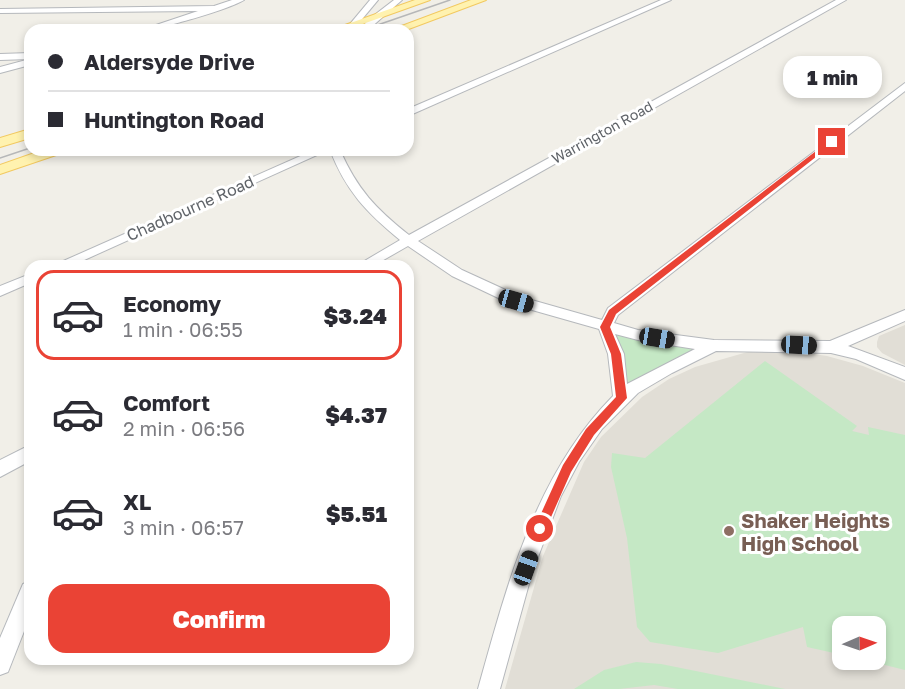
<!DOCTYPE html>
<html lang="en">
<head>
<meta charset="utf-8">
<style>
	:root { --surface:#fff; --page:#f2f2f3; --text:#2b2b33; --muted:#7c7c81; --line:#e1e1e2; --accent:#ea4335 }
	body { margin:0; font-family:"Golos Text",sans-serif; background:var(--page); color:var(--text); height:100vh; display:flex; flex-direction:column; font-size:22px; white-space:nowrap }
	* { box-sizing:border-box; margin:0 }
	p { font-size:20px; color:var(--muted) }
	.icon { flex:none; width:33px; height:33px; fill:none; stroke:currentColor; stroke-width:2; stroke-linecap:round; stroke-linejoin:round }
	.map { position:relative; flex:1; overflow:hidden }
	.panel { position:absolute; left:24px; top:260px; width:390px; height:405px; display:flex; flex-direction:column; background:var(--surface); border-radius:18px; box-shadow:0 3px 9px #0003 }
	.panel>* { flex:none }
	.top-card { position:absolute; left:24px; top:24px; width:390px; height:132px; border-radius:18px; box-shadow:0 3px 9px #0003; display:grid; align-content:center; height:132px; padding:0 24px; background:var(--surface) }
	.needle { width:39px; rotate:88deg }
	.tools { position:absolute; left:832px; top:616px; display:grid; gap:12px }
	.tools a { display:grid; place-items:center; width:54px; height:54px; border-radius:12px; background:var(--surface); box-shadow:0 3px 9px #0003; font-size:30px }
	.end { position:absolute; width:27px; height:27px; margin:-14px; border:8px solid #ea4335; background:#fff; box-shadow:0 0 0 3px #fff }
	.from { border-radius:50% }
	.bubble { position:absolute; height:42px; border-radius:18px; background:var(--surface); box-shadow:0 3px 9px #0003; font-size:20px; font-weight:800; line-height:42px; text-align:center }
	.car { position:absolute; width:18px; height:36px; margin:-18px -9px; border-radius:8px; box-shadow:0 0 4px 2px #0007; background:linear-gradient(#222 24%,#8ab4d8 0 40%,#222 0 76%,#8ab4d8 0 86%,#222 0) }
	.top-card b { display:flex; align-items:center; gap:21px; height:57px; font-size:22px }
	.top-card b+b { border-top:2px solid var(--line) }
	.top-card i { width:15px; height:15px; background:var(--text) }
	ul { padding:10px 0 0; list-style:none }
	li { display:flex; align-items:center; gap:18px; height:90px; margin:0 12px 9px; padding:0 12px; border:3px solid transparent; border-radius:18px }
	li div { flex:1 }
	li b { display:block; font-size:22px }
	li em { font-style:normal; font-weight:800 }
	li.active { border-color:var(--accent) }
	li>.icon { width:54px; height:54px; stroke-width:1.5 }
	.primary-button { display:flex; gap:12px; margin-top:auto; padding:12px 24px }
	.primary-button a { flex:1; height:69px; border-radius:18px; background:var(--accent); color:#fff; font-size:24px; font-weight:800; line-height:69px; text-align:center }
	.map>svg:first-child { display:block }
	.education { fill:#e1ded6; fill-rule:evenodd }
	.green { fill:#c5e8c5 }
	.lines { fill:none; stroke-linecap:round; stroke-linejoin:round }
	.minor-casing { stroke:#b5b8bc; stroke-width:2 }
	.major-casing { stroke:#f2c960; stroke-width:2 }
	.minor { fill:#fff; fill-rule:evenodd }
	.major { fill:#fff2af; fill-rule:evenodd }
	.tram { stroke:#b6b7b8; stroke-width:1.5 }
	.route { fill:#ea4335 }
	.education-dot { fill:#8d6e63; stroke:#fff; stroke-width:2 }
	.labels { text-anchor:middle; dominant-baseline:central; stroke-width:6; stroke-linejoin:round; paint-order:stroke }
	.far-street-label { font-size:14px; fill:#5f6368; stroke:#fff }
	.street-label { font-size:16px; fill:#5f6368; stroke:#fff }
	.near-education-label { font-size:20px; font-weight:bold; fill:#785e54; stroke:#fff; text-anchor:start }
</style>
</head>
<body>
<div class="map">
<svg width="905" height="689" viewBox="0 0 905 689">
	<rect width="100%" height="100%" fill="#f1efe8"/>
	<g class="education">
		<polygon points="905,325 905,365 882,353 877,347 877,342 879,336"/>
		<path d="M751,351L801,352L827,356L863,366L905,383V689H505L543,556L584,462L601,437L642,397L669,379L695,367ZM843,627H876V660H843Z"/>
	</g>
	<g class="green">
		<polygon points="605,327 714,346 621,398"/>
		<polygon points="765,361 857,426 852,431 869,435 868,427 905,435 905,670 865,660 876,660 876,627 843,627 843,655 807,647 803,627 718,653 650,642 637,627 627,538 611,467 612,453 645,458"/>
		<polygon points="636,662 661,664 785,689 678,689 654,685 619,689 574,689 604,670"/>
	</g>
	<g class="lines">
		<g class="minor-casing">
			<g id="minor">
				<path d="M232,0H244C230,9 159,30 141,30L198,11L0,13V9L214,6Z"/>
				<polygon points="370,0 378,0 353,30 345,30"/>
				<polygon points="394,0 402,0 368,30 360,30 368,20"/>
				<polygon points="661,0 671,0 408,116 408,109"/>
				<path d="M836,0H846L418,241L462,270L521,297L602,320L608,308L905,83V91L618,315L614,323L638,330L714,340L830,341L905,310V321L848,346L905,367V380L856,359L831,353L716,351L672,373L638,393L602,429L579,462L561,496L532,573L500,689H478C507,585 535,475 613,396L608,354L599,329L511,304L452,276L408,246L373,266H356L400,240C366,212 346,191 330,150H340C357,189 376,209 409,235ZM615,334L638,340L695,349L627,384L624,354Z"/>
				<polygon points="30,53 30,59 0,60 0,54"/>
				<polygon points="30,59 30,65 0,73 0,67"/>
				<polygon points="314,150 328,150 71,266 52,266"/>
				<polygon points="30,274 30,283 0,296 0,286"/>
				<polygon points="30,445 30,461 0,477 0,460"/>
				<polygon points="30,581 30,616 8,672 0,675 0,638 23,584"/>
			</g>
		</g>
		<g class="major-casing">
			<g id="major">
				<polygon points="415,0 430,0 346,30 331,30"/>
				<polygon points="471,0 486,0 406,30 391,30"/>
				<polygon points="30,129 30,138 0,147 0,138"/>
				<polygon points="43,150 64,150 62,153 0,174 0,165"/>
			</g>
		</g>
		<use href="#minor" class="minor"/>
		<use href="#major" class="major"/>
		<g class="tram">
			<polyline points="363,30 450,0"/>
			<polyline points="0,158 30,148"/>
		</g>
	</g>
	<polygon class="route" points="829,141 835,142 616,314 610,327 621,354 627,398 594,435 571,472 544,533 535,533 534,529 563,465 586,429 616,397 611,354 600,327 609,310"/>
	<circle class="education-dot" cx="729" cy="531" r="6"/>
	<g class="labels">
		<g class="far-street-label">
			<text transform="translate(602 132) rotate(-29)">Warrington Road</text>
		</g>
		<g class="street-label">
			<text transform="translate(190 208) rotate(-24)">Chadbourne Road</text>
		</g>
		<g class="near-education-label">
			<text x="741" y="520">Shaker Heights<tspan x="741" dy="23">High School</tspan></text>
		</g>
	</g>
</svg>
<div class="tools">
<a><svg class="needle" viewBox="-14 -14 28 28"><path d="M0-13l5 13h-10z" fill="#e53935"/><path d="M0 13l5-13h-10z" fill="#7c7c81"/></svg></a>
</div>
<i class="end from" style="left:540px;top:529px"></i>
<i class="end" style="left:832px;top:142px"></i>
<div class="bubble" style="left:783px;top:56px;width:99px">1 min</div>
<i class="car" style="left:516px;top:301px;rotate:106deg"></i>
<i class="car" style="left:657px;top:338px;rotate:99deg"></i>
<i class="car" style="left:799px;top:345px;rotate:93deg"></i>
<i class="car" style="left:526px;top:568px;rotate:20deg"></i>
<div class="top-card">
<b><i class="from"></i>Aldersyde Drive</b>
<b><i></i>Huntington Road</b>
</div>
<section class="panel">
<ul>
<li class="active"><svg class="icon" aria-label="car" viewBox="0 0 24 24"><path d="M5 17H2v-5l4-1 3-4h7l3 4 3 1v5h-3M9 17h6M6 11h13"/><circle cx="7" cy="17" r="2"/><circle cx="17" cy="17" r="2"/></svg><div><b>Economy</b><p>1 min · 06:55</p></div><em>$3.24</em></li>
<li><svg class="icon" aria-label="car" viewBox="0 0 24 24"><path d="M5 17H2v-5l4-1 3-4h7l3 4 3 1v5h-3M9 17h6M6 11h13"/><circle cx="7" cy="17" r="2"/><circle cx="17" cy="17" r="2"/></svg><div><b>Comfort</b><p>2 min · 06:56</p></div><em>$4.37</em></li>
<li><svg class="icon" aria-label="car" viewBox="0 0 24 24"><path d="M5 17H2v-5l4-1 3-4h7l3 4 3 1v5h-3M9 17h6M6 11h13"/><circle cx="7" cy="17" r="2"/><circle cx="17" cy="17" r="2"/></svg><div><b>XL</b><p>3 min · 06:57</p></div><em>$5.51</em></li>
</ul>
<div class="primary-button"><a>Confirm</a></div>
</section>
</div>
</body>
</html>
